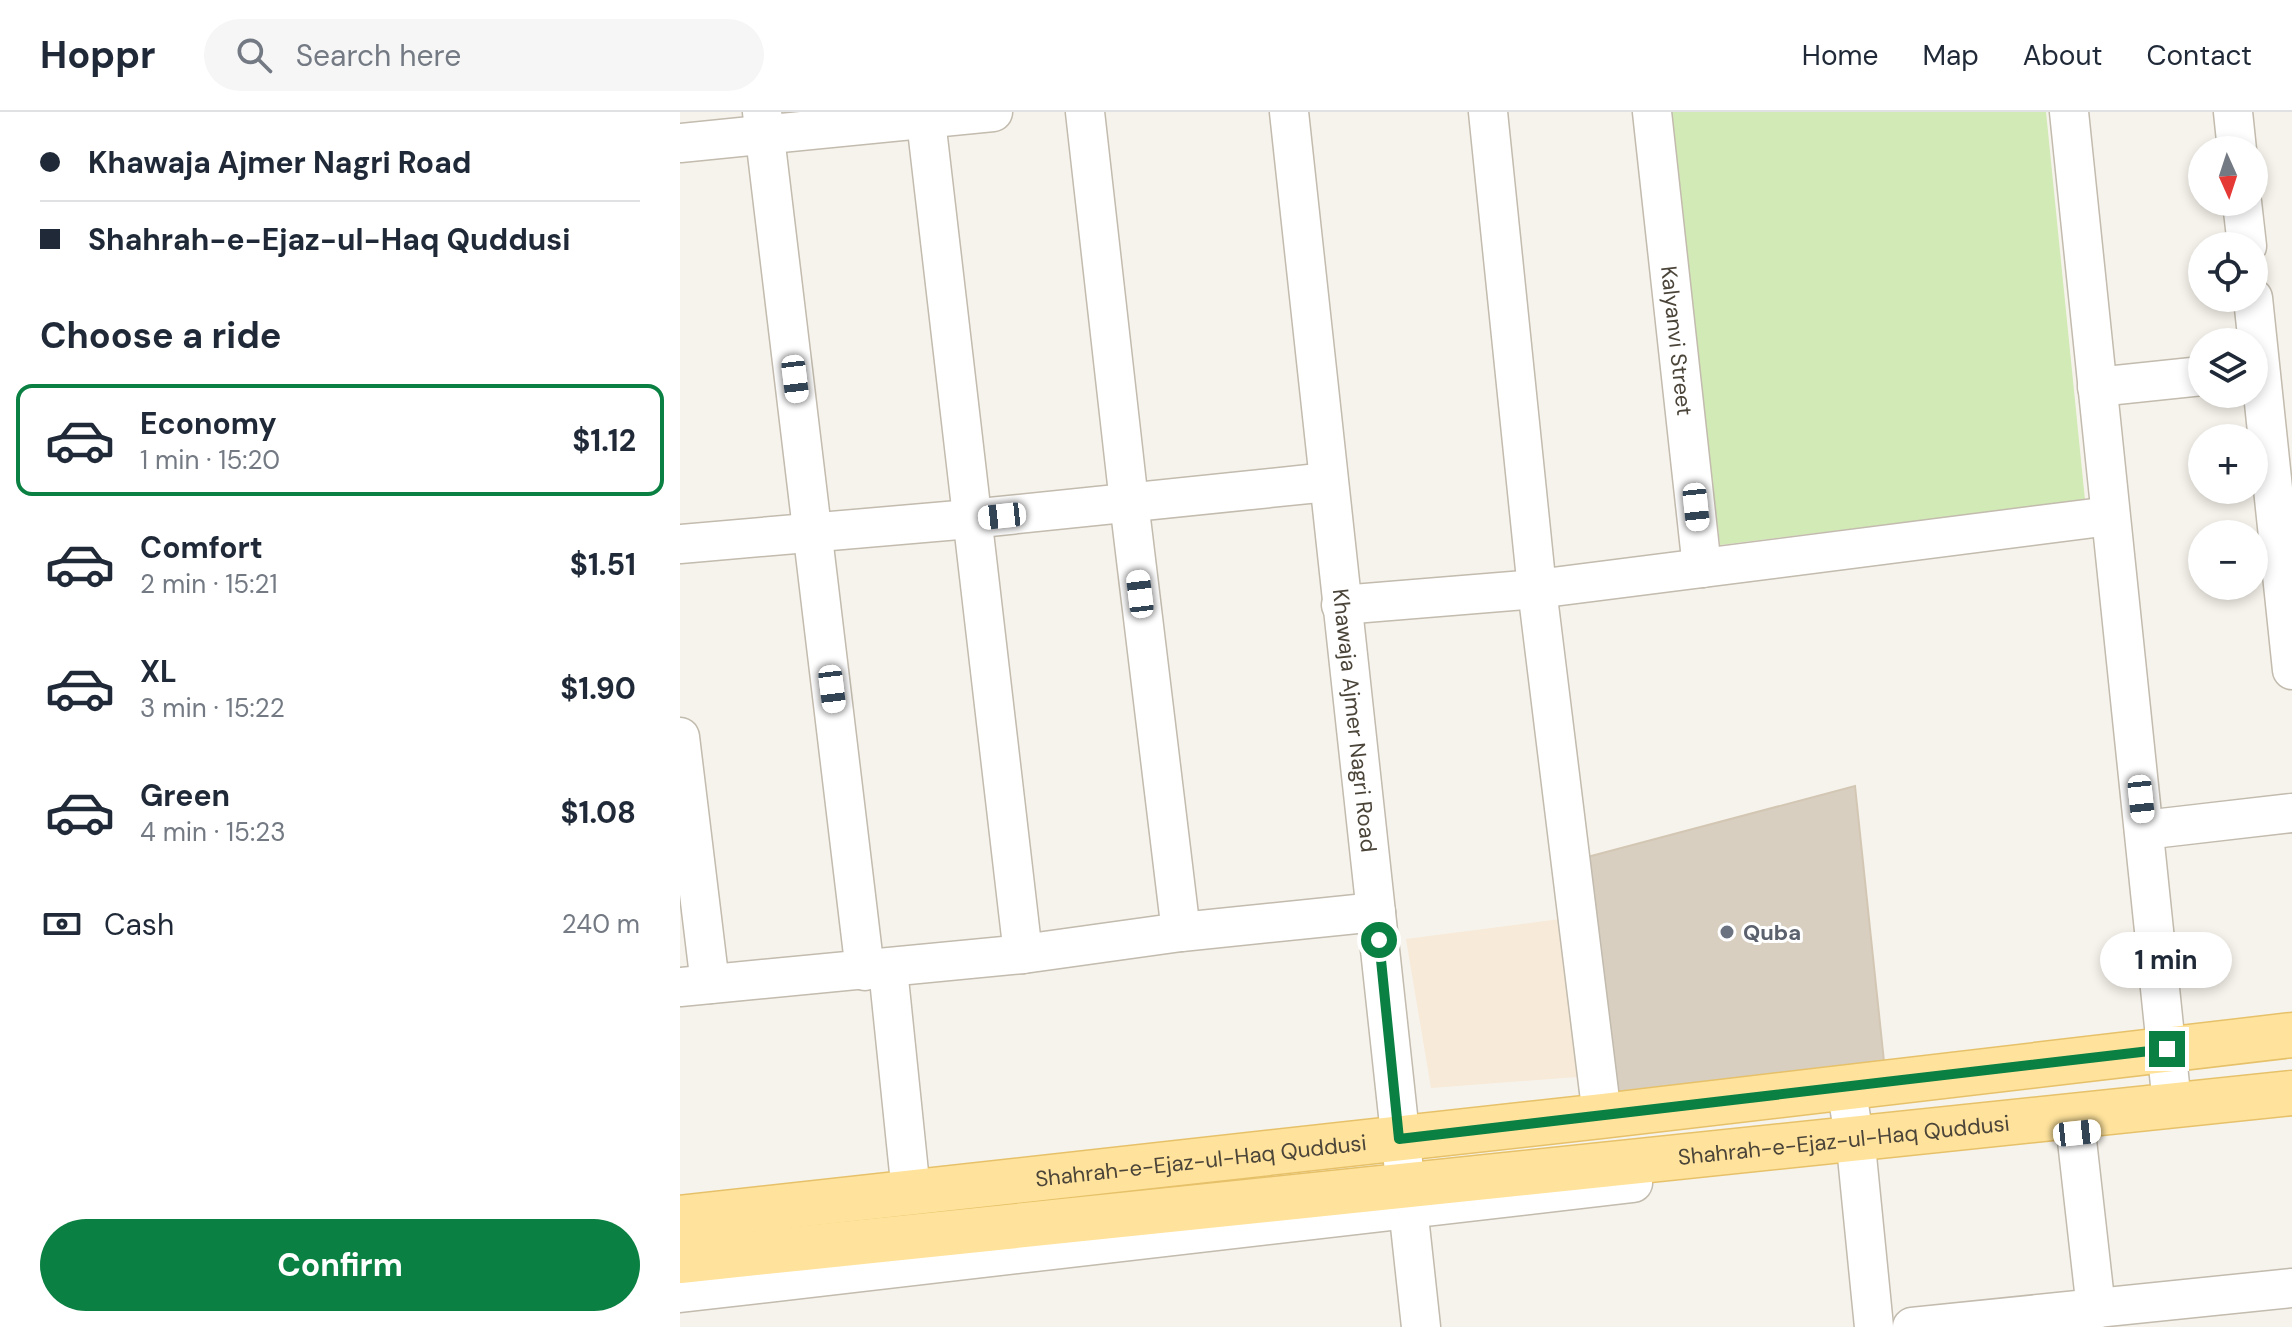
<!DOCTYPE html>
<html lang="en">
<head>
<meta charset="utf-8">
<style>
	:root { --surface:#fff; --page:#f6f6f7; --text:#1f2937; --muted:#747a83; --line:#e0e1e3; --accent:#0b8043 }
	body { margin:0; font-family:"DM Sans",sans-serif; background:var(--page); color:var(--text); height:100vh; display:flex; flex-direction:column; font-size:30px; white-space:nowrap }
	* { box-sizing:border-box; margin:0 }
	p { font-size:26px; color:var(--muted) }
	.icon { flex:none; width:44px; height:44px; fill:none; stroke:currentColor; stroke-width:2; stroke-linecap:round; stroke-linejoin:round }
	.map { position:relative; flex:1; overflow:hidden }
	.sheet { display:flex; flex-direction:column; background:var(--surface); width:680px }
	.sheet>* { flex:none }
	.guide { display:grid; align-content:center; height:176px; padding:0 40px; background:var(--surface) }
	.needle { width:52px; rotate:177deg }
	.buttons { position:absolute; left:1508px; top:24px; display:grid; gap:16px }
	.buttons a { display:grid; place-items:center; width:80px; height:80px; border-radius:50%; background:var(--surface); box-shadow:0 4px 12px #0003; font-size:40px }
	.end { position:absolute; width:36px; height:36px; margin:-18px; border:10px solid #0b8043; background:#fff; box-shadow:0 0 0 4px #fff }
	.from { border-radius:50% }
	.bubble { position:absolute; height:56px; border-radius:28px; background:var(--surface); box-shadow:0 4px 12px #0003; font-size:26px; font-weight:700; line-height:56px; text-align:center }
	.car { position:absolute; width:24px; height:48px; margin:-24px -12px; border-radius:10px; box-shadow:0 0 6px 2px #0007; background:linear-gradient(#fff 24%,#345 0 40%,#fff 0 76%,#345 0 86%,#fff 0) }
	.guide b { display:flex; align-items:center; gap:28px; height:76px; font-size:30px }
	.guide b+b { border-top:2px solid var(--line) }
	.guide i { width:20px; height:20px; background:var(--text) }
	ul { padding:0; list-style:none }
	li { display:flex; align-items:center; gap:24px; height:112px; margin:0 16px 12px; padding:0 24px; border:4px solid transparent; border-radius:16px }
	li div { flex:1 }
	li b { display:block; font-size:30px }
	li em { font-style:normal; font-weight:700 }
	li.selected { border-color:var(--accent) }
	li>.icon { width:72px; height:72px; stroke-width:1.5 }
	h2 { padding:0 40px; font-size:36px; line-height:96px }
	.pay { display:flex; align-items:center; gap:20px; height:88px; padding:0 40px; font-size:30px }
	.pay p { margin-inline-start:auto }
	.button { display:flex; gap:16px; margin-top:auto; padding:16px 40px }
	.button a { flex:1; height:92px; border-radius:48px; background:var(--accent); color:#fff; font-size:32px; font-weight:700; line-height:92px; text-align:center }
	header { display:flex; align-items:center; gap:48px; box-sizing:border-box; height:112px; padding:0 40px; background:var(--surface); border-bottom:2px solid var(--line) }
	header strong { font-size:38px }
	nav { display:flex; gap:44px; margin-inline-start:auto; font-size:28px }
	.search { width:560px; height:72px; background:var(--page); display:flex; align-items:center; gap:20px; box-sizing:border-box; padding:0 28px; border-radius:44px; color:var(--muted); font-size:30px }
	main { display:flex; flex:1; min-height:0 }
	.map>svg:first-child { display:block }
	.commercial { fill:#f7ead8 }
	.green { fill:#d2eab5 }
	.building { fill:#d8cfc1; stroke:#d3c7b4; stroke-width:2 }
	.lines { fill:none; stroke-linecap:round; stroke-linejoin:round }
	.minor-casing { stroke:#c2bbae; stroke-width:41 }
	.major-casing { stroke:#e6c16a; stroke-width:47 }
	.minor { stroke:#fff; stroke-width:38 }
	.major { stroke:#ffe39c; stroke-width:44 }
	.route { stroke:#0b8043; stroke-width:10 }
	.worship-dot { fill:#6b7280; stroke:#fff; stroke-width:3 }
	.labels { text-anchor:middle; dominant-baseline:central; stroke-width:6; stroke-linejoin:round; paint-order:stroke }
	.street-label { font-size:22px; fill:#4b4439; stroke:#fff }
	.worship-label { font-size:22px; font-weight:bold; fill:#5b616d; stroke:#fff; text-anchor:start }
</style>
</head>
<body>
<header>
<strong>Hoppr</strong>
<div class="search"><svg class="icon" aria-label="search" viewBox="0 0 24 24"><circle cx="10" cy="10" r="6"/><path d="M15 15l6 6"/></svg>Search here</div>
<nav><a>Home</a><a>Map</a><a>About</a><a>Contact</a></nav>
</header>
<main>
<section class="sheet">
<div class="guide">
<b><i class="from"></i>Khawaja Ajmer Nagri Road</b>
<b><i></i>Shahrah-e-Ejaz-ul-Haq Quddusi</b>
</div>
<h2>Choose a ride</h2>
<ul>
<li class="selected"><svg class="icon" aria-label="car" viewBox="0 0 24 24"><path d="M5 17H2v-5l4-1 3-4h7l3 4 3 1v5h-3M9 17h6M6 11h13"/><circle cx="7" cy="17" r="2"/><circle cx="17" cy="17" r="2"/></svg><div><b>Economy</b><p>1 min · 15:20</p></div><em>$1.12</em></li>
<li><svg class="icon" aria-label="car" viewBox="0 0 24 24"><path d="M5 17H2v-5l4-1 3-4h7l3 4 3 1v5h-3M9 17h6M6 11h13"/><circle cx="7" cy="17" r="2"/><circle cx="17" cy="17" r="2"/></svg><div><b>Comfort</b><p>2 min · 15:21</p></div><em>$1.51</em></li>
<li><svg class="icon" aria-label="car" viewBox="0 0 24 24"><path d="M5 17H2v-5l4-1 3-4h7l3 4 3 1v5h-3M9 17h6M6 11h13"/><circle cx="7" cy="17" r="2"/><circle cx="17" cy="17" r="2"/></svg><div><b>XL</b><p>3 min · 15:22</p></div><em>$1.90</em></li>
<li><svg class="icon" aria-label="car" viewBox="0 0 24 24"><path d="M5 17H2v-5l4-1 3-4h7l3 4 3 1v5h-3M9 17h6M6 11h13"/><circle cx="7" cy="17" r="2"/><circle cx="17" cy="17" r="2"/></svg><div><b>Green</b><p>4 min · 15:23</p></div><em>$1.08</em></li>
</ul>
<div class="pay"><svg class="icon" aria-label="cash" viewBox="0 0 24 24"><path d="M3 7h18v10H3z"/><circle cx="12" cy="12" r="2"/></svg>Cash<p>240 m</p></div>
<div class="button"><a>Confirm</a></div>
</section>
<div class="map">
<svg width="1612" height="1215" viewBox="0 0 1612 1215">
	<rect width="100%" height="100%" fill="#f6f3ec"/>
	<polygon class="commercial" points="880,807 897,965 751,976 726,827"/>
	<polygon class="green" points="989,0 1366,0 1405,388 1040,433"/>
	<polygon class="building" points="1175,674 1205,959 920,990 896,748"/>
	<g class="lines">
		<g class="minor-casing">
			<g id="minor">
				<polyline points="82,0 185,859"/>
				<polyline points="245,0 343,842"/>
				<polyline points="405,0 449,390 501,820"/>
				<path id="s1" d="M609,0L741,1215"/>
				<polyline points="808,0 857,477 922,1004"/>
				<path id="s2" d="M972,0L1022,456"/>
				<polyline points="1389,0 1492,992"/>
				<polyline points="1553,0 1557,38"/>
				<polyline points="0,31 313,0"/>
				<polyline points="1562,90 1567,134"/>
				<polyline points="1573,186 1612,558"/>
				<polyline points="1417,275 1522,264"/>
				<polyline points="0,432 290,407 648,370"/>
				<polyline points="661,493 857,477 1430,404"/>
				<polyline points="0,625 30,872"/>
				<polyline points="1464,718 1612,701"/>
				<polyline points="208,857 231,1080"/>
				<polyline points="0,875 343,842 501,820 696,800"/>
				<polyline points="1166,974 1177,1044 1194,1215"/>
				<polyline points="1394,1002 1416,1197"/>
				<polyline points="0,1181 953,1071"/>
				<polyline points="1232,1215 1612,1176"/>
			</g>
		</g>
		<g class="major-casing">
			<g id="major">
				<path id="s3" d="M0,1106L922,1004L1612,923"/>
				<path id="s4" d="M0,1149L1612,981"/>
			</g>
		</g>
		<use href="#minor" class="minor"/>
		<use href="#major" class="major"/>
	</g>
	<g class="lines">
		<polyline class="route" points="699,828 719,1027 1487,937"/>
	</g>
	<circle class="worship-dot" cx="1047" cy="820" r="8"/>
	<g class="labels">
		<g class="street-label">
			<text stroke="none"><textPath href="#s2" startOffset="230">Kalyanvi Street</textPath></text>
			<text stroke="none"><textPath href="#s1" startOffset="612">Khawaja Ajmer Nagri Road</textPath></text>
			<text stroke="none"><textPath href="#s4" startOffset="1170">Shahrah-e-Ejaz-ul-Haq Quddusi</textPath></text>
			<text stroke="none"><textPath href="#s3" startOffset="524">Shahrah-e-Ejaz-ul-Haq Quddusi</textPath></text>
		</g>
		<g class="worship-label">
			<text x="1063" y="820">Quba</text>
		</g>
	</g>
</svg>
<div class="buttons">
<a><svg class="needle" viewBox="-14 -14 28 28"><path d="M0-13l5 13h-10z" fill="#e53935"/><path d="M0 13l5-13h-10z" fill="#747a83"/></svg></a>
<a><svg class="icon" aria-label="locate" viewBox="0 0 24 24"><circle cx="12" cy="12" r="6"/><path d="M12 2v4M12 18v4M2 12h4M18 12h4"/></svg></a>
<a><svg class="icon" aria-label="layers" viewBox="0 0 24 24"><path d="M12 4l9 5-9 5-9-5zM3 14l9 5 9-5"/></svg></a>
<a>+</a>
<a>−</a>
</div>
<i class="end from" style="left:699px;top:828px"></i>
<i class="end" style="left:1487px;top:937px"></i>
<div class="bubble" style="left:1420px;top:820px;width:132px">1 min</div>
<i class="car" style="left:115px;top:267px;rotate:173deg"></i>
<i class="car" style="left:1016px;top:395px;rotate:174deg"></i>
<i class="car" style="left:322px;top:404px;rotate:264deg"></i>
<i class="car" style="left:460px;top:482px;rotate:353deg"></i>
<i class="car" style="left:152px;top:577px;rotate:173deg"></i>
<i class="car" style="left:1461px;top:687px;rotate:174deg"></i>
<i class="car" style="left:1397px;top:1021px;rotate:84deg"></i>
</div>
</main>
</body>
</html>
